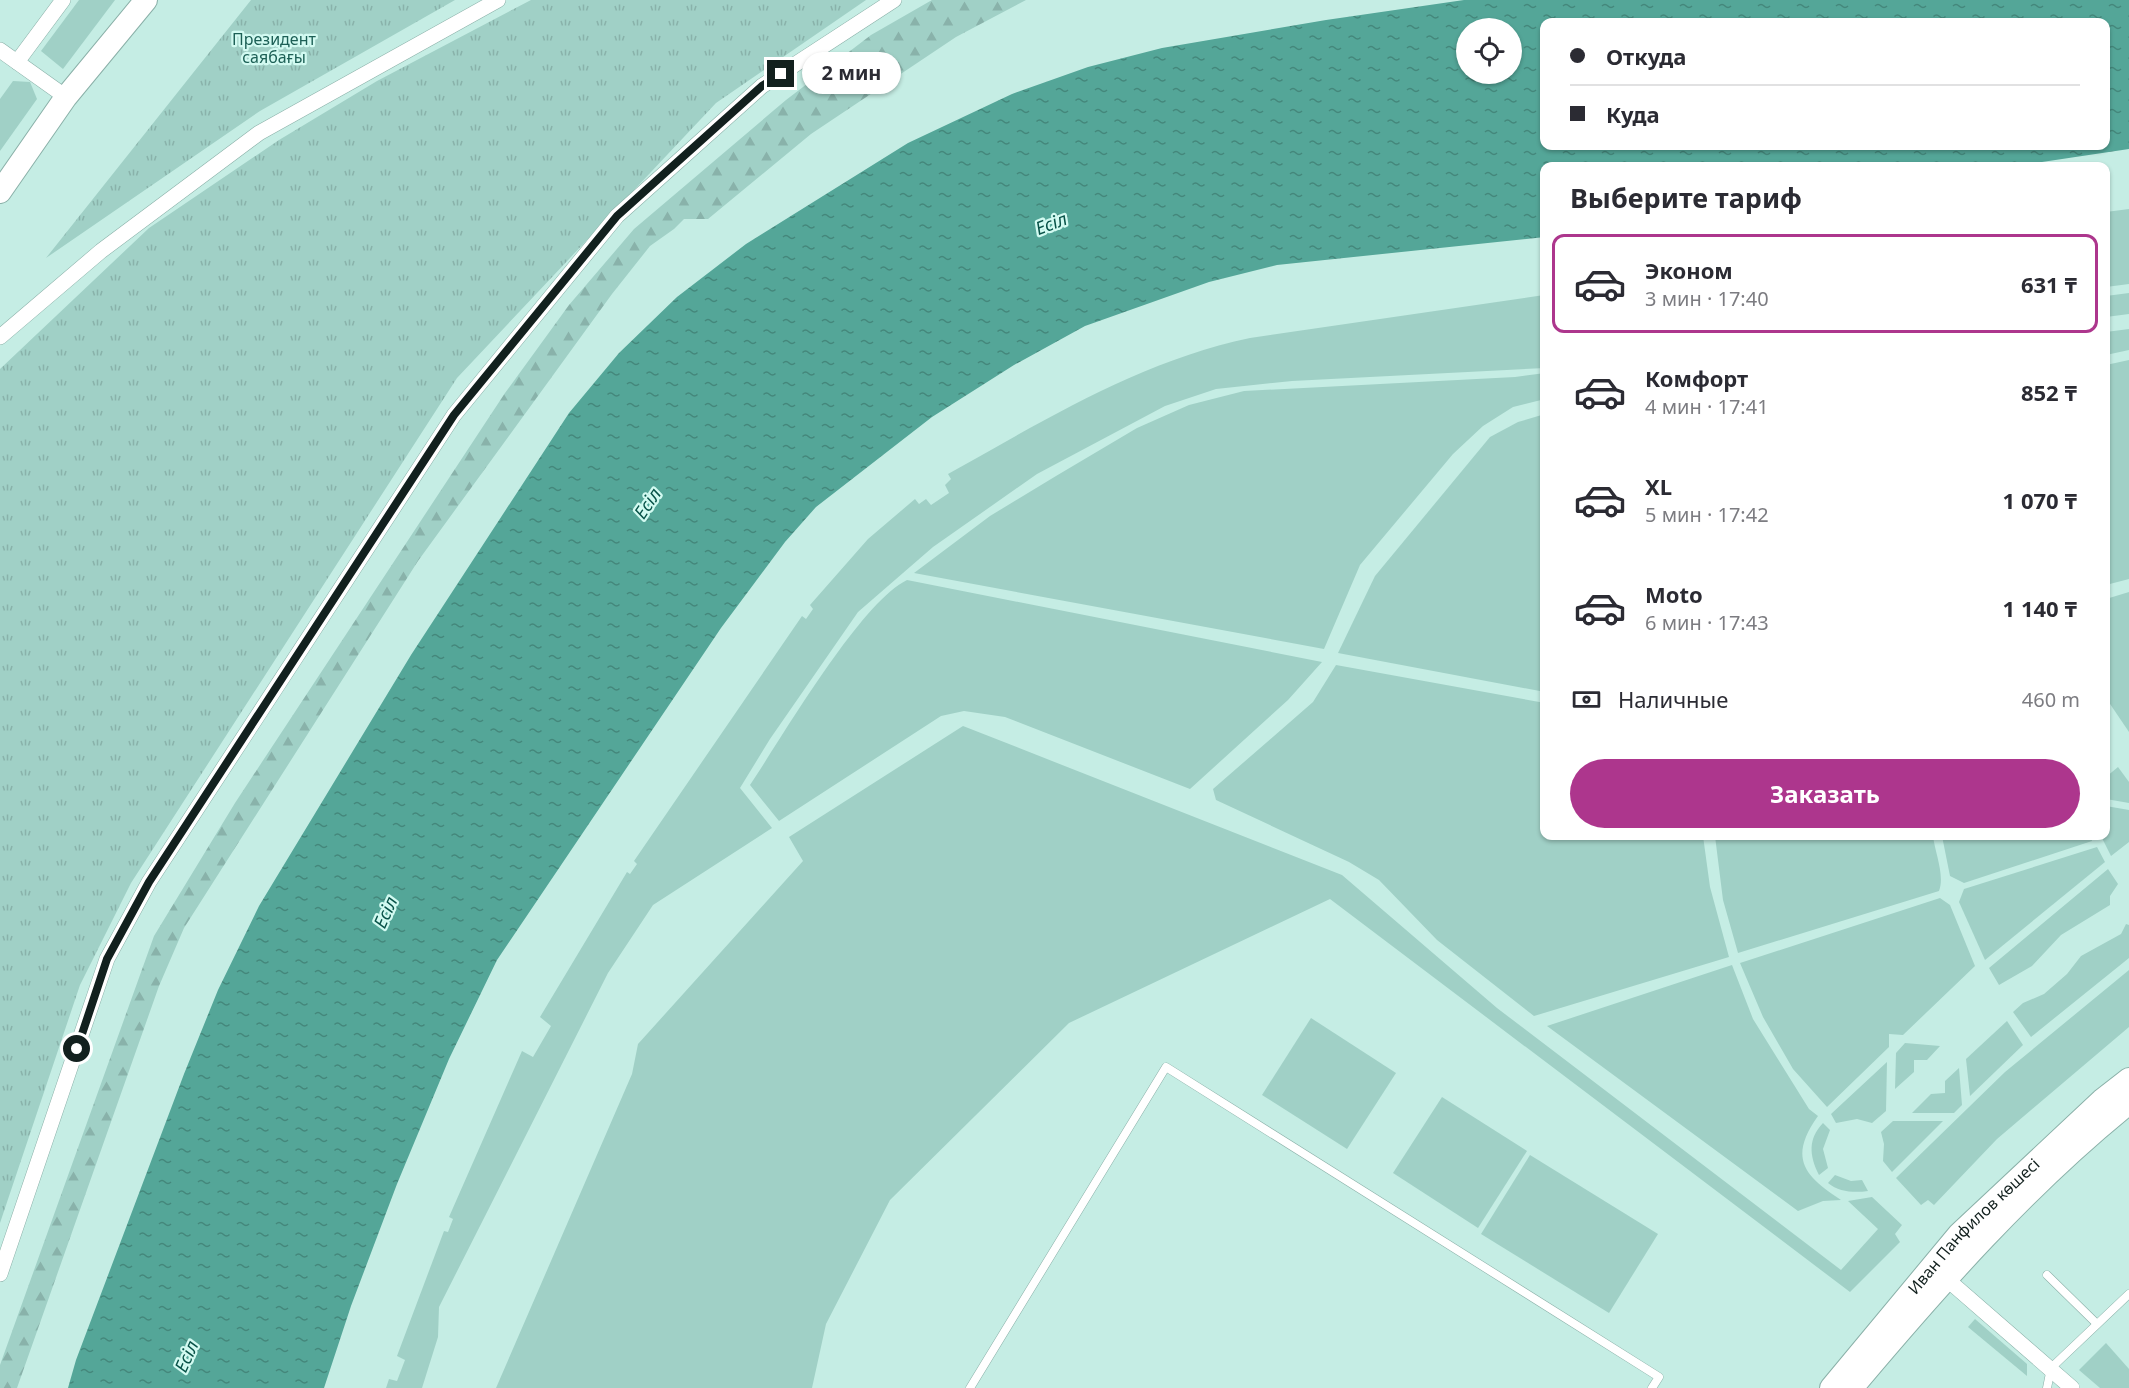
<!DOCTYPE html>
<html lang="ru">
<head>
<meta charset="utf-8">
<style>
	:root { --surface:#fff; --page:#f7f7f7; --text:#2b2b33; --muted:#7c7c81; --line:#e1e1e2; --accent:#ad368d }
	body { margin:0; font-family:"Noto Sans",sans-serif; background:var(--page); color:var(--text); height:100vh; display:flex; flex-direction:column; font-size:22px; white-space:nowrap }
	* { box-sizing:border-box; margin:0 }
	p { font-size:20px; color:var(--muted) }
	.icon { flex:none; width:33px; height:33px; fill:none; stroke:currentColor; stroke-width:2; stroke-linecap:round; stroke-linejoin:round }
	.map { position:relative; flex:1; overflow:hidden }
	.sheet { position:absolute; left:1540px; top:162px; width:570px; height:678px; display:flex; flex-direction:column; background:var(--surface); border-radius:12px; box-shadow:0 2px 4px #0004 }
	.sheet>* { flex:none }
	.hud { position:absolute; left:1540px; top:18px; width:570px; height:132px; border-radius:12px; box-shadow:0 2px 4px #0004; display:grid; align-content:center; height:132px; padding:0 30px; background:var(--surface) }
	.fabs { position:absolute; left:1456px; top:18px; display:grid; gap:12px }
	.fabs a { display:grid; place-items:center; width:66px; height:66px; border-radius:50%; background:var(--surface); box-shadow:0 2px 4px #0004; font-size:30px }
	.end { position:absolute; width:27px; height:27px; margin:-14px; border:8px solid #12201e; background:#fff; box-shadow:0 0 0 3px #fff }
	.from { border-radius:50% }
	.bubble { position:absolute; height:42px; border-radius:21px; background:var(--surface); box-shadow:0 2px 4px #0004; font-size:20px; font-weight:700; line-height:42px; text-align:center }
	.hud b { display:flex; align-items:center; gap:21px; height:57px; font-size:22px }
	.hud b+b { border-top:2px solid var(--line) }
	.hud i { width:15px; height:15px; background:var(--text) }
	ul { padding:0; list-style:none }
	li { display:flex; align-items:center; gap:18px; height:99px; margin:0 12px 9px; padding:0 18px; border:3px solid transparent; border-radius:12px }
	li div { flex:1 }
	li b { display:block; font-size:22px }
	li em { font-style:normal; font-weight:700 }
	li.selected { border-color:var(--accent) }
	li>.icon { width:54px; height:54px; stroke-width:1.5 }
	h2 { padding:0 30px; font-size:27px; line-height:72px }
	.pay { display:flex; align-items:center; gap:15px; height:66px; padding:0 30px; font-size:22px }
	.pay p { margin-inline-start:auto }
	.button { display:flex; gap:12px; margin-top:auto; padding:12px 30px }
	.button a { flex:1; height:69px; border-radius:36px; background:var(--accent); color:#fff; font-size:24px; font-weight:700; line-height:69px; text-align:center }
	.map>svg:first-child { display:block }
	.grass { fill:#a0d0c6 }
	.forest { fill:url(#forest-firs) }
	.park { fill:url(#park-tufts) }
	.water { fill:url(#water-ripples); fill-rule:evenodd }
	.lines { fill:none; stroke-linecap:round; stroke-linejoin:round }
	.lane-casing { stroke:#8ab0a8; stroke-width:9 }
	.street-casing { stroke:#8ab0a8; stroke-width:16 }
	.secondary-casing { stroke:#8ab0a8; stroke-width:24 }
	.lane { stroke:#fff; stroke-width:8 }
	.street { stroke:#fff; stroke-width:15 }
	.secondary { stroke:#fff; stroke-width:22 }
	.route { stroke:#12201e; stroke-width:8 }
	.labels { text-anchor:middle; dominant-baseline:central; stroke-width:4.5; stroke-linejoin:round; paint-order:stroke }
	.park-label { font-size:16px; fill:#1c5f55; stroke:#d2faf1 }
	.street-label { font-size:16px; fill:#12201e; stroke:#d2faf1 }
	.water-label { font-size:18px; font-style:italic; fill:#085248; stroke:#d2faf1 }
</style>
</head>
<body>
<div class="map">
<svg width="2129" height="1388" viewBox="0 0 2129 1388">
	<defs>
		<pattern id="forest-firs" width="22" height="20" patternUnits="userSpaceOnUse" patternTransform="scale(1.5)"><rect width="22" height="20" fill="#a0d0c6"/><path d="M5 1l3.5 6h-7zM16 11l3.5 6h-7z" fill="#89b2aa"/></pattern>
		<pattern id="park-tufts" width="24" height="20" patternUnits="userSpaceOnUse" patternTransform="scale(1.5)"><rect width="24" height="20" fill="#a0d0c6"/><path d="M3 7l-1-3M5 7V3M7 7l1-3M15 17l-1-3M17 17v-4M19 17l1-3" fill="none" stroke="#89b2aa"/></pattern>
		<pattern id="water-ripples" width="26" height="14" patternUnits="userSpaceOnUse" patternTransform="scale(1.5)"><rect width="26" height="14" fill="#54a698"/><path d="M2 4q2-2 4 0t4 0M15 11q2-2 4 0t4 0" fill="none" stroke="#44877b"/></pattern>
	</defs>
	<rect width="100%" height="100%" fill="#c5ede4"/>
	<g class="grass">
		<polygon points="79,0 115,0 63,69 41,51"/>
		<polygon points="13,81 30,82 37,99 0,151 0,99"/>
		<polygon points="2129,209 2129,284 2106,287 2106,212"/>
		<polygon points="2129,293 2129,314 2106,317 2106,296"/>
		<path d="M1544,295L1545,368L1292,381L1216,389L1165,406L1037,474L933,547L858,612L770,739L740,788L772,828L653,905L608,973L439,1307L438,1337L422,1388H386L389,1379L397,1381L405,1360L397,1356L444,1231L448,1232L453,1219L449,1217L522,1051L533,1057L551,1026L540,1017L627,872L630,874L637,864L634,861L802,616L806,619L813,609L810,605L868,539L915,499L919,504L926,499L931,505L949,493L945,485L951,479L948,474C1045,420 1140,361 1250,338Z"/>
		<polygon points="2129,329 2129,350 2106,355 2106,332"/>
		<polygon points="2129,360 2129,579 2106,585 2106,365"/>
		<polygon points="1545,373 1545,399 1513,407 1483,426 1453,454 1360,565 1324,649 914,573 990,516 1056,476 1137,428 1189,405 1244,391 1515,377"/>
		<polygon points="1545,414 1545,692 1338,653 1375,576 1490,437 1518,422"/>
		<path d="M907,580L1322,662L1288,700L1190,789L1005,717L964,711L941,716L779,821L750,785C783,736 860,603 907,580Z"/>
		<polygon points="2129,592 2129,732 2106,698 2106,599"/>
		<polygon points="1336,665 1545,703 1545,836 1703,836 1710,887 1729,957 1534,1016 1437,940 1379,880 1349,862 1216,800 1213,789 1313,702"/>
		<polygon points="963,726 1342,875 1497,1008 1841,1270 1878,1229 1848,1201 1872,1197 1902,1225 1895,1234 1900,1242 1850,1292 1330,899 1069,1023 890,1200 826,1324 812,1388 496,1388 632,1074 638,1044 803,861 789,837"/>
		<polygon points="2118,767 2129,782 2129,803 2106,799 2106,777"/>
		<polygon points="2106,806 2129,810 2129,842 2111,856 2101,836 2106,836"/>
		<path d="M1715,836H1933C1935,853 1945,875 1939,891L1738,953L1723,900Z"/>
		<polygon points="1942,836 2091,836 2092,841 1964,883 1950,876"/>
		<polygon points="2097,847 2105,862 1985,960 1959,902 1964,889"/>
		<polygon points="2108,869 2118,884 2110,896 2110,905 2061,935 2032,966 1999,985 1989,968"/>
		<polygon points="1940,898 1950,905 1975,966 1903,1035 1889,1034 1889,1047 1827,1107 1793,1069 1763,1017 1740,963"/>
		<polygon points="2126,924 2129,925 2129,958 2031,1037 2013,1012 2023,1003 2044,994 2067,974 2081,956 2121,934"/>
		<path d="M1732,965L1753,1019L1809,1109L1818,1116C1788,1158 1804,1176 1841,1200L1823,1201L1798,1211L1547,1026Z"/>
		<polygon points="2129,970 2129,1027 1997,1139 1934,1205 1928,1200 1921,1205 1896,1178 2005,1072"/>
		<polygon points="1311,1018 1396,1073 1347,1149 1262,1095"/>
		<polygon points="2007,1021 2023,1045 1970,1096 1966,1059"/>
		<polygon points="1905,1043 1940,1046 1927,1060 1914,1060 1914,1072 1895,1089 1896,1053"/>
		<polygon points="1887,1062 1886,1111 1872,1123 1857,1119 1836,1123 1831,1114"/>
		<polygon points="1959,1068 1962,1105 1954,1113 1912,1113 1931,1094 1945,1093 1945,1081"/>
		<polygon points="1442,1097 1527,1151 1478,1228 1393,1173"/>
		<polygon points="1893,1121 1943,1121 1892,1172 1883,1161 1884,1144 1881,1132"/>
		<path d="M1823,1123L1830,1130L1823,1149L1828,1168L1819,1175C1809,1155 1808,1139 1823,1123Z"/>
		<polygon points="1530,1155 1658,1234 1609,1313 1481,1234"/>
		<path d="M1835,1175L1851,1181L1862,1180L1868,1191C1854,1193 1839,1192 1828,1183Z"/>
		<polygon points="1975,1319 2027,1364 2027,1376 1968,1327"/>
		<polygon points="2106,1343 2129,1369 2129,1388 2100,1388 2079,1370"/>
	</g>
	<polygon class="forest" points="932,0 1026,0 956,37 811,134 708,219 684,219 674,229 650,246 612,294 418,561 184,928 159,986 17,1388 0,1388 0,1365 154,936 235,803 505,393 569,305 634,229 786,100 871,35"/>
	<g class="park">
		<polygon points="251,0 455,0 260,111 46,258"/>
		<polygon points="531,0 866,0 716,103 457,378 131,883 80,985 0,1223 0,369 149,228 279,140 377,81"/>
	</g>
	<path class="water" d="M1464,0H2129V149L2015,166H1545V237L1277,265L1209,282L1085,326L1014,365L932,417L816,507L785,542L721,628L497,960L449,1059L397,1184L351,1306L324,1388H68L76,1360L184,1074L218,990L259,906L411,655L569,413L619,353L677,297L746,244L908,143L1012,94L1088,67L1162,48L1326,20ZM1545,22H2106V146H1545ZM1467,28H1512V74H1467Z"/>
	<g class="lines">
		<g class="lane-casing">
			<g id="lane">
				<polyline points="2047,1275 2096,1323"/>
				<polyline points="970,1388 1166,1067 1659,1377 1652,1388"/>
				<polyline points="2047,1388 2051,1368 2129,1294"/>
			</g>
		</g>
		<g class="street-casing">
			<g id="street">
				<polyline points="0,50 66,97"/>
				<polyline points="17,62 63,0"/>
				<polyline points="0,337 101,251 259,133 498,0"/>
				<polyline points="0,1274 107,959 149,882 454,415 617,216 762,86 894,0"/>
				<polyline points="1941,1274 2072,1388"/>
			</g>
		</g>
		<g class="secondary-casing">
			<g id="secondary">
				<polyline points="0,192 66,97 146,0"/>
				<path id="s1" d="M1831,1388L1959,1234L2102,1100L2129,1079"/>
				<path d="M1852,1388C1937,1287 2026,1186 2129,1103"/>
			</g>
		</g>
		<use href="#lane" class="lane"/>
		<use href="#street" class="street"/>
		<use href="#secondary" class="secondary"/>
	</g>
	<g class="lines">
		<polyline class="route" points="77,1049 107,959 149,882 454,415 617,216 762,86 781,74"/>
	</g>
	<g class="labels">
		<g class="park-label">
			<text x="274" y="39">Президент<tspan x="274" dy="18">саябағы</tspan></text>
		</g>
		<g class="street-label">
			<text stroke="none"><textPath href="#s1" startOffset="216">Иван Панфилов көшесі</textPath></text>
		</g>
		<g class="water-label">
			<text transform="translate(1051 223) rotate(-21)">Есіл</text>
			<text transform="translate(647 503) rotate(-56)">Есіл</text>
			<text transform="translate(385 912) rotate(-66)">Есіл</text>
			<text transform="translate(186 1356) rotate(-66)">Есіл</text>
		</g>
	</g>
</svg>
<div class="fabs">
<a><svg class="icon" aria-label="locate" viewBox="0 0 24 24"><circle cx="12" cy="12" r="6"/><path d="M12 2v4M12 18v4M2 12h4M18 12h4"/></svg></a>
</div>
<i class="end from" style="left:77px;top:1049px"></i>
<i class="end" style="left:781px;top:74px"></i>
<div class="bubble" style="left:802px;top:52px;width:99px">2 мин</div>
<div class="hud">
<b><i class="from"></i>Откуда</b>
<b><i></i>Куда</b>
</div>
<section class="sheet">
<h2>Выберите тариф</h2>
<ul>
<li class="selected"><svg class="icon" aria-label="car" viewBox="0 0 24 24"><path d="M5 17H2v-5l4-1 3-4h7l3 4 3 1v5h-3M9 17h6M6 11h13"/><circle cx="7" cy="17" r="2"/><circle cx="17" cy="17" r="2"/></svg><div><b>Эконом</b><p>3 мин · 17:40</p></div><em>631 ₸</em></li>
<li><svg class="icon" aria-label="car" viewBox="0 0 24 24"><path d="M5 17H2v-5l4-1 3-4h7l3 4 3 1v5h-3M9 17h6M6 11h13"/><circle cx="7" cy="17" r="2"/><circle cx="17" cy="17" r="2"/></svg><div><b>Комфорт</b><p>4 мин · 17:41</p></div><em>852 ₸</em></li>
<li><svg class="icon" aria-label="car" viewBox="0 0 24 24"><path d="M5 17H2v-5l4-1 3-4h7l3 4 3 1v5h-3M9 17h6M6 11h13"/><circle cx="7" cy="17" r="2"/><circle cx="17" cy="17" r="2"/></svg><div><b>XL</b><p>5 мин · 17:42</p></div><em>1 070 ₸</em></li>
<li><svg class="icon" aria-label="car" viewBox="0 0 24 24"><path d="M5 17H2v-5l4-1 3-4h7l3 4 3 1v5h-3M9 17h6M6 11h13"/><circle cx="7" cy="17" r="2"/><circle cx="17" cy="17" r="2"/></svg><div><b>Moto</b><p>6 мин · 17:43</p></div><em>1 140 ₸</em></li>
</ul>
<div class="pay"><svg class="icon" aria-label="cash" viewBox="0 0 24 24"><path d="M3 7h18v10H3z"/><circle cx="12" cy="12" r="2"/></svg>Наличные<p>460 m</p></div>
<div class="button"><a>Заказать</a></div>
</section>
</div>
</body>
</html>
